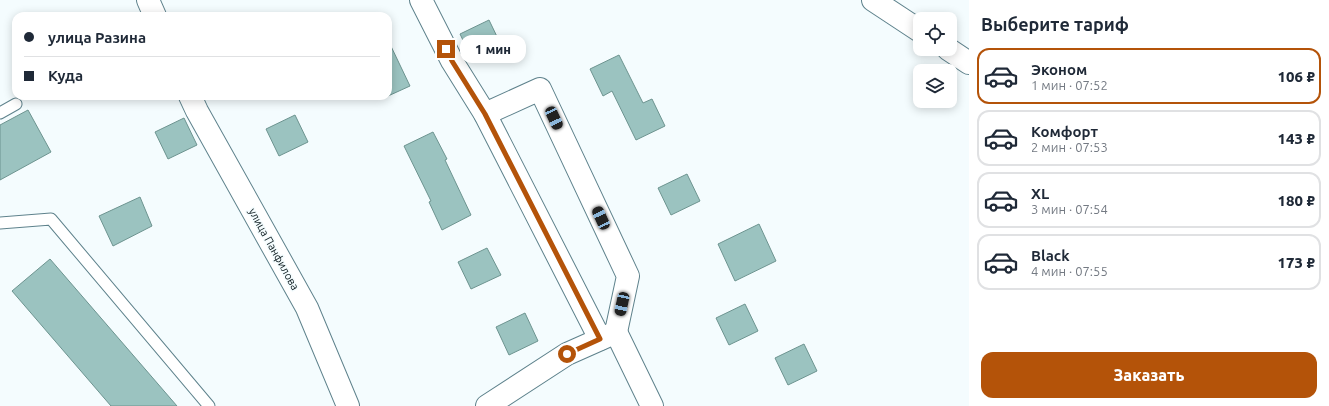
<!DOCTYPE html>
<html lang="ru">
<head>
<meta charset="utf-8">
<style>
	:root { --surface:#fff; --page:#f2f2f3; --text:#1f2937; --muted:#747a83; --line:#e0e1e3; --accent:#b45309 }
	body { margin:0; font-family:Ubuntu,sans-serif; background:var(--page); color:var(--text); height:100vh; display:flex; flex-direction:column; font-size:15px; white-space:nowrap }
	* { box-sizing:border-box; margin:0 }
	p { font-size:13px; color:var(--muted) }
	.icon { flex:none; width:22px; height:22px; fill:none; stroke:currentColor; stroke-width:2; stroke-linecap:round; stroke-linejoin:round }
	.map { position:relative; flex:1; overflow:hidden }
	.sheet { display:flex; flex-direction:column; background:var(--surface); width:360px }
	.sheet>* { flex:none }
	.top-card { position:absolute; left:12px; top:12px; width:380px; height:88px; border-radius:12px; box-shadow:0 2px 10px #0003; display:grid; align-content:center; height:88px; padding:0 12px; background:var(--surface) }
	.controls { position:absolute; left:913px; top:12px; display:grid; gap:8px }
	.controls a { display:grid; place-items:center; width:44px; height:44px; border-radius:8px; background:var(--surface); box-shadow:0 2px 10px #0003; font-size:20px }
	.end { position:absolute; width:18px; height:18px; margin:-9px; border:5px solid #b45309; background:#fff; box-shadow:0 0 0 2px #fff }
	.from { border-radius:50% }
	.bubble { position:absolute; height:28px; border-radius:12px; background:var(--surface); box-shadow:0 2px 10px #0003; font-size:13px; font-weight:800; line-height:28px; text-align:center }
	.car { position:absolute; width:12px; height:24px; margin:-12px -6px; border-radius:5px; box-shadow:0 0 3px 1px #0007; background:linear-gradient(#222 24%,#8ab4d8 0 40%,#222 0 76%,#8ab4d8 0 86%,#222 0) }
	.top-card b { display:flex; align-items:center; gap:14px; height:38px; font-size:15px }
	.top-card b+b { border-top:1px solid var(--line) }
	.top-card i { width:10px; height:10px; background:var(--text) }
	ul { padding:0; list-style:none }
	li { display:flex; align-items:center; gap:12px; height:56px; margin:0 8px 6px; padding:0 4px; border:2px solid var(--line); border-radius:12px }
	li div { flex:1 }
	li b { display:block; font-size:15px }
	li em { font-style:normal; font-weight:800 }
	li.current { border-color:var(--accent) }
	li>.icon { width:36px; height:36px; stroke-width:1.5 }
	h2 { padding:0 12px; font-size:18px; line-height:48px }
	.cta { display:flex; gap:8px; margin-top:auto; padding:8px 12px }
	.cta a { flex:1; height:46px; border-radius:12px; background:var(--accent); color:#fff; font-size:16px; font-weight:800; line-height:46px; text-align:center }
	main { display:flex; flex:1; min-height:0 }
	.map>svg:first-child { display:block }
	.building { fill:#9bc3c0; stroke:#6d9490 }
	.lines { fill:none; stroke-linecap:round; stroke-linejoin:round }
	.lane-casing { stroke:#5e828c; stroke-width:13 }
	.street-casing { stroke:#5e828c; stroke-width:24 }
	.lane { stroke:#fff; stroke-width:11 }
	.street { stroke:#fff; stroke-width:22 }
	.route { stroke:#b45309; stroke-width:5 }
	.labels { text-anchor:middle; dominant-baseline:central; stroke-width:3; stroke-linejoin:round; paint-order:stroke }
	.street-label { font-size:11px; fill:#09171b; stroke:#f4fcfe }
</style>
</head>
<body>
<main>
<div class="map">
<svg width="969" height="406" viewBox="0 0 969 406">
	<rect width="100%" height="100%" fill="#f4fcfe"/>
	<g class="building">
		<polygon points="489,20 502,47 473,61 460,34"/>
		<polygon points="388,40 410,86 388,96"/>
		<polygon points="619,55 643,103 652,99 665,126 636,140 612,91 603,96 590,69"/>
		<polygon points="28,110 51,152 0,180 0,125"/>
		<polygon points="295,115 308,142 279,156 266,129"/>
		<polygon points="184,118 197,145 168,159 155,132"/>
		<polygon points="433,132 447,159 445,160 471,215 442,230 429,202 431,201 404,146"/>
		<polygon points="687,174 700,201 671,215 658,188"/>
		<polygon points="140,197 152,226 113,246 99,216"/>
		<polygon points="759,224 776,261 735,281 718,244"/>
		<polygon points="487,248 501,275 471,289 458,262"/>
		<polygon points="50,259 177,406 111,406 12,291"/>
		<polygon points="745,304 758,331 729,345 716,318"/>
		<polygon points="525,313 538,341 509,355 496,327"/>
		<polygon points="804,344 817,371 788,385 775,358"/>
	</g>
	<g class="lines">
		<g class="lane-casing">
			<g id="lane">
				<polyline points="0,113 16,104"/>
				<polyline points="0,223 51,219 209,406"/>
			</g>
		</g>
		<g class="street-casing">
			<g id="street">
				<polyline points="148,0 155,16"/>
				<polyline points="421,0 452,61 485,114 600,339"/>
				<polyline points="873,0 920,31"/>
				<polyline points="948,49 969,63"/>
				<polyline points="190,96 197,111 307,308 348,406"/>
				<polyline points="485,114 540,89 628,276 616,332"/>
				<polyline points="616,332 652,406"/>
				<polyline points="487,406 567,354 612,334"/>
			</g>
		</g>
		<use href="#lane" class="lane"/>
		<use href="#street" class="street"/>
	</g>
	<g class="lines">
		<polyline class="route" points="446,49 452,61 485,114 600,339 567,354"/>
	</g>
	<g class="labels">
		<g class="street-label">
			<text transform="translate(274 249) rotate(61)">улица Панфилова</text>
		</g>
	</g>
</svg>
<div class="controls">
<a><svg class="icon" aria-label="locate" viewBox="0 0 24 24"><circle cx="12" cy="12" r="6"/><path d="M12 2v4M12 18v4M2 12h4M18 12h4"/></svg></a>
<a><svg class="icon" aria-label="layers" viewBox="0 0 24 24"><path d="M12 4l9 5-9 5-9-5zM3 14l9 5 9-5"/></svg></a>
</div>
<i class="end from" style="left:567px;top:354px"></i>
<i class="end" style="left:446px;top:49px"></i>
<div class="bubble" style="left:460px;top:35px;width:66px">1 мин</div>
<i class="car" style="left:554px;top:118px;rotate:155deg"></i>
<i class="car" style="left:601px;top:218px;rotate:335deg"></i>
<i class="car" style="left:622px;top:304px;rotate:192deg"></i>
<div class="top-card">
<b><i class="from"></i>улица Разина</b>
<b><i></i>Куда</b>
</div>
</div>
<section class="sheet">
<h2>Выберите тариф</h2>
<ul>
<li class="current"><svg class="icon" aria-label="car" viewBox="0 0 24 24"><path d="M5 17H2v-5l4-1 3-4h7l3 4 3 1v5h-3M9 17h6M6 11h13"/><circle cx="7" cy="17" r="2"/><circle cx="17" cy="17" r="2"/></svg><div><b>Эконом</b><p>1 мин · 07:52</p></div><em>106 ₽</em></li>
<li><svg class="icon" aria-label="car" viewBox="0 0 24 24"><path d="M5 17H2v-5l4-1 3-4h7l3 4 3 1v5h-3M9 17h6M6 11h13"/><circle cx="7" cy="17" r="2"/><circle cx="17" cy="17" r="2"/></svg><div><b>Комфорт</b><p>2 мин · 07:53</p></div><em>143 ₽</em></li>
<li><svg class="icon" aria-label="car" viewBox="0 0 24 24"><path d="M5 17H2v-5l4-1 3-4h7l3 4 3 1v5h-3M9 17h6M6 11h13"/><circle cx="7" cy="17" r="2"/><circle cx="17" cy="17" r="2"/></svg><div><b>XL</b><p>3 мин · 07:54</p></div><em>180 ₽</em></li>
<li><svg class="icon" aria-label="car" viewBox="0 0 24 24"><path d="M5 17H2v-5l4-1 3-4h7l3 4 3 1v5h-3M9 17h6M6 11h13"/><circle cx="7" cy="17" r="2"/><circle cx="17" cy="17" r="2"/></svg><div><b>Black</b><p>4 мин · 07:55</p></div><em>173 ₽</em></li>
</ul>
<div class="cta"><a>Заказать</a></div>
</section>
</main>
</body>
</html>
